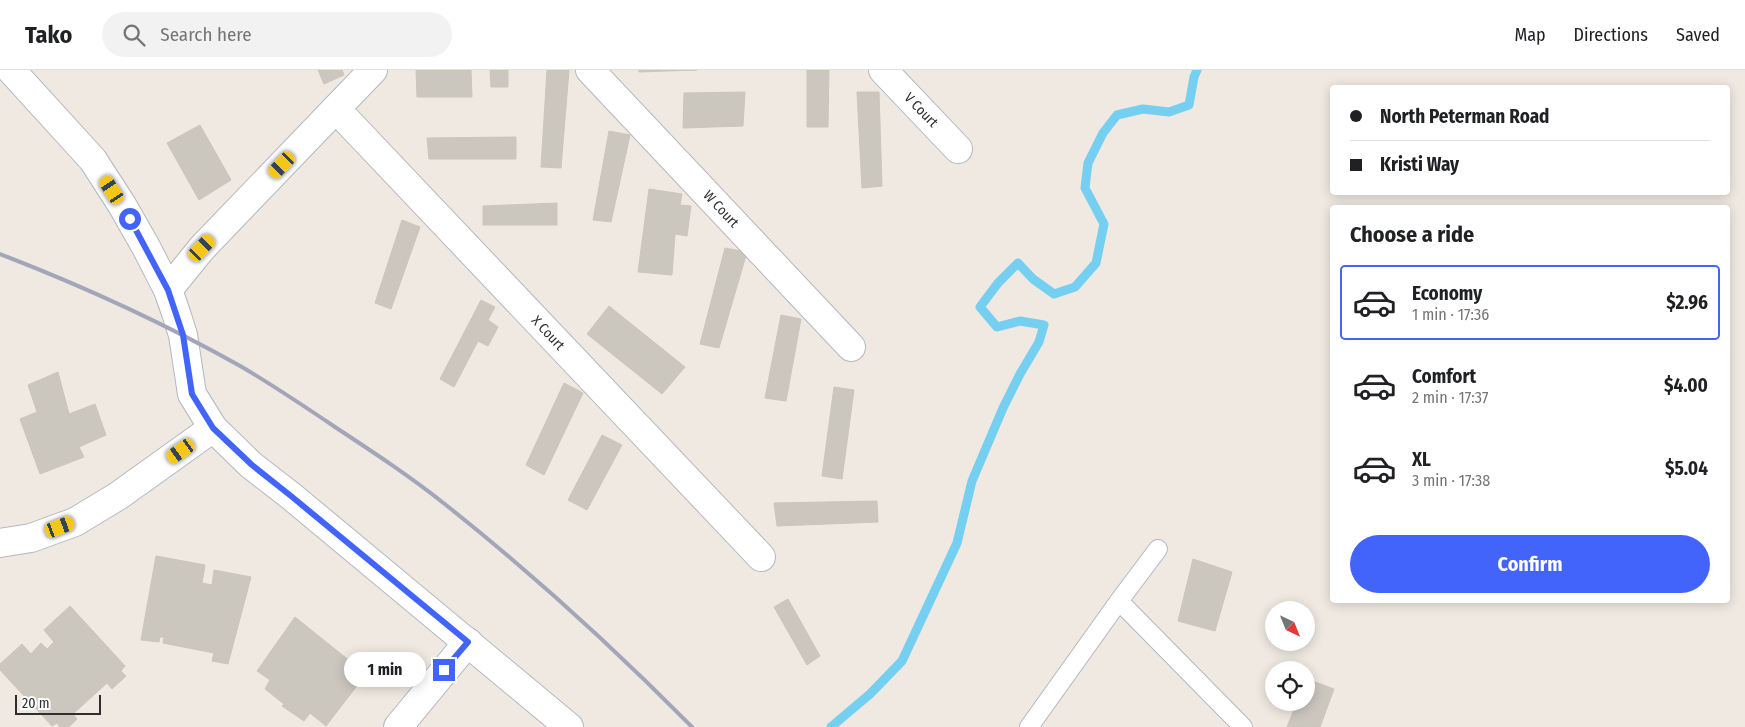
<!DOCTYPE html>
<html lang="en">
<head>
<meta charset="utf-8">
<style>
	:root { --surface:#fff; --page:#f2f2f2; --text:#202124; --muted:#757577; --line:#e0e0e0; --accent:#4264fb }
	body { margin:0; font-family:"Fira Sans Condensed",sans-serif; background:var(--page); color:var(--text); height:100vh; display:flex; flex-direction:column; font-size:19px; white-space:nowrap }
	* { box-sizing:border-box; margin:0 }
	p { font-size:16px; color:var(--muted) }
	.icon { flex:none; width:28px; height:28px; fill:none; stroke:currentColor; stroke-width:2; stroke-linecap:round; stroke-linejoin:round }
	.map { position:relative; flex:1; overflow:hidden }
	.details { position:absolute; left:1330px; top:135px; width:400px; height:398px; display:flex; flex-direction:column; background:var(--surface); border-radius:5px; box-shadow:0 2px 12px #0003 }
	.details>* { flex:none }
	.top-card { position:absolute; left:1330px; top:15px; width:400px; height:110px; border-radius:5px; box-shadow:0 2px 12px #0003; display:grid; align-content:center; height:110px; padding:0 20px; background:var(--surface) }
	.needle { width:32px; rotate:137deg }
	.tools { position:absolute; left:1265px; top:531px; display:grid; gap:10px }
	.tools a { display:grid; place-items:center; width:50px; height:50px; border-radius:50%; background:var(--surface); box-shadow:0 2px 12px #0003; font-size:25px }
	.scale { position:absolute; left:15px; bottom:12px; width:86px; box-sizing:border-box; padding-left:5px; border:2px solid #2e2e2e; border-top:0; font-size:14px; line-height:18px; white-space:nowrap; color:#2e2e2e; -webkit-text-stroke:4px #fff; paint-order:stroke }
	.end { position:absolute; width:22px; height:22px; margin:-11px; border:6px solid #4264fb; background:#fff; box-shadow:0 0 0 2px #fff }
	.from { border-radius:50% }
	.bubble { position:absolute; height:35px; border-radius:18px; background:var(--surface); box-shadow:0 2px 12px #0003; font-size:16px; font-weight:700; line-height:35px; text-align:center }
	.car { position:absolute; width:15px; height:30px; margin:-15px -8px; border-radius:6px; box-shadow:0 0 4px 1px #0007; background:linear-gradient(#f5c518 24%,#345 0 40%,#f5c518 0 76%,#345 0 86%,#f5c518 0) }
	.top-card b { display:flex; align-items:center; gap:18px; height:48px; font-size:19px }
	.top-card b+b { border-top:1px solid var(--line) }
	.top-card i { width:12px; height:12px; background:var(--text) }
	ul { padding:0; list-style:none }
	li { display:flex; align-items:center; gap:15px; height:75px; margin:0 10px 8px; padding:0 10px; border:2px solid transparent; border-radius:5px }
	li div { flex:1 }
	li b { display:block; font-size:19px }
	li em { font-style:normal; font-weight:700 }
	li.on { border-color:var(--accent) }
	li>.icon { width:45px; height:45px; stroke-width:1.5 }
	h2 { padding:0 20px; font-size:22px; line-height:60px }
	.action { display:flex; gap:10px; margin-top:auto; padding:10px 20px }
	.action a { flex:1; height:58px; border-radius:30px; background:var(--accent); color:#fff; font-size:20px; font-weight:700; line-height:58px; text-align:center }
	header { display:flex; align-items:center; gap:30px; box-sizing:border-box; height:70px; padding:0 25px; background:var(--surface); border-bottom:1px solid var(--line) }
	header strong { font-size:24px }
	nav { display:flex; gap:28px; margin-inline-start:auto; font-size:18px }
	.search { width:350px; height:45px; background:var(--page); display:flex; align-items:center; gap:12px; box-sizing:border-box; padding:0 18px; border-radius:28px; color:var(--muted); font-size:19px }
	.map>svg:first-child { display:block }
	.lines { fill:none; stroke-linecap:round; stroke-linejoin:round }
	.stream { stroke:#75cff0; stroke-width:9 }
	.building { fill:#cbc7bf; stroke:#cbc5ba }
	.service-casing { stroke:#b4b7c1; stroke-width:20 }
	.minor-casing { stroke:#b4b7c1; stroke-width:30 }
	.tertiary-casing { stroke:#b4b7c1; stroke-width:30 }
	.service { stroke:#fff; stroke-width:18 }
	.minor { stroke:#fff; stroke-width:28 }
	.tertiary { stroke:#fff; stroke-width:28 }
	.rail { stroke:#a3a6b8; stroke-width:4 }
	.route { stroke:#4264fb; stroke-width:6 }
	.labels { text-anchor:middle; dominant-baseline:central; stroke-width:4; stroke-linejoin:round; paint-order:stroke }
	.street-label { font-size:14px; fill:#2e2e2e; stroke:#fff }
</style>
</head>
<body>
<header>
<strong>Tako</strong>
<div class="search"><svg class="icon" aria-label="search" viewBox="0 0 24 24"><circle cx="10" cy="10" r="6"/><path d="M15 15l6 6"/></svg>Search here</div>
<nav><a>Map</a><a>Directions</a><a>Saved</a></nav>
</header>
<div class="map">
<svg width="1745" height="657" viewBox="0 0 1745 657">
	<rect width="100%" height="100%" fill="#efe9e1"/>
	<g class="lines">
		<polyline class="stream" points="831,657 870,624 902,591 957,473 972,411 1003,338 1020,304 1039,272 1044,255 1020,251 997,257 980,237 998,213 1018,193 1033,209 1054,224 1075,217 1096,193 1104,154 1085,118 1088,93 1103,63 1117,45 1143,39 1169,42 1189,35 1194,7 1197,0"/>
	</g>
	<g class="building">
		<polygon points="318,0 342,0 344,5 324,14"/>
		<polygon points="416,0 471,0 472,27 417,27"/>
		<polygon points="490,0 508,0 508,17 491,17"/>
		<polygon points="547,0 569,0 561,98 541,97"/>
		<polygon points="639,0 697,0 639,2"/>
		<polygon points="807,0 829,0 828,57 807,57"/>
		<polygon points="745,22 743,56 683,58 684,23"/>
		<polygon points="857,22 879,22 882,116 862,118"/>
		<polygon points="200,55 231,110 199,130 167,73"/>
		<polygon points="609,61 630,65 611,152 593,150"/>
		<polygon points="516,67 516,89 429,89 427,68"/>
		<polygon points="649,119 682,124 680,135 691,136 687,166 675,164 672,205 638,202"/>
		<polygon points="557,133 557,155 483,155 483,136"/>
		<polygon points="402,150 420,157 391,239 375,233"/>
		<polygon points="725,178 747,182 719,278 700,274"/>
		<polygon points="481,230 495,237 488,250 498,257 488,276 478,271 454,317 440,309"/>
		<polygon points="609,236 685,297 662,324 587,264"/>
		<polygon points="781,245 801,249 786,331 765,328"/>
		<polygon points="58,302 69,344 95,334 106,365 79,377 84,387 40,404 20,349 37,342 28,315"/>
		<polygon points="564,313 583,323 544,405 526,395"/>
		<polygon points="834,317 854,320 842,409 822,406"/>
		<polygon points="602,365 622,375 587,440 568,430"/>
		<polygon points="877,431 878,452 777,456 774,433"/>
		<polygon points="156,486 205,495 202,513 212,515 214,500 251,507 228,594 212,591 214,583 163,573 164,567 160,567 159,572 141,570"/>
		<polygon points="1193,489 1232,502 1215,561 1178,551"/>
		<polygon points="788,529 820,586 807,595 774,537"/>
		<polygon points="70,536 125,596 121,601 126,606 112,619 107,613 73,644 77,649 69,657 60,657 57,653 52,656 0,600 0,594 22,574 31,584 41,573 47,579 54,572 44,560"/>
		<polygon points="295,547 366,604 326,656 310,643 304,651 282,636 284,634 265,619 270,610 257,601"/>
		<polygon points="1307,609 1334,619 1320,657 1287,657 1297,632 1306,632"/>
	</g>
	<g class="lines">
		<g class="service-casing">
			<g id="service">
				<polyline points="1119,531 1158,479"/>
				<polyline points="1029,657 1119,531 1243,657"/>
			</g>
		</g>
		<g class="minor-casing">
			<g id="minor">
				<polyline points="590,0 851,277"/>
				<polyline points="883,0 958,79"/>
				<polyline points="336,39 761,487"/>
				<polyline points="168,220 202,178 373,0"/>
				<polyline points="0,473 31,468 75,452 118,426 213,358"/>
				<polyline points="398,657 468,572"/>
			</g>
		</g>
		<g class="tertiary-casing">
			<polyline id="tertiary" points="11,0 93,90 122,135 146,177 168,220 176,243 183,265 192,324 213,358 251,395 291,426 569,657"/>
		</g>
		<use href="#service" class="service"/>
		<use href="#minor" class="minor"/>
		<use href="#tertiary" class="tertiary"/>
		<path class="rail" d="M0,184C83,216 164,253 242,297C274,316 304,336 335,357C373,382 411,407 446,435C533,504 614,578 692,657"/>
	</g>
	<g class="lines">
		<polyline class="route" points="130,149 168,220 183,265 192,324 213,358 252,395 291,426 468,572 444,600"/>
	</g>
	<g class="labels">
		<g class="street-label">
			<text transform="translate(921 40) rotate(46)">V Court</text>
			<text transform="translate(721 139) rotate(47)">W Court</text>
			<text transform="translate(548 263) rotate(47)">X Court</text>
		</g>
	</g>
</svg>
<div class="tools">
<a><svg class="needle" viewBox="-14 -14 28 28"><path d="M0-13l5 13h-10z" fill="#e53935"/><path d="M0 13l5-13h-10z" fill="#757577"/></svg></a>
<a><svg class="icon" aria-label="locate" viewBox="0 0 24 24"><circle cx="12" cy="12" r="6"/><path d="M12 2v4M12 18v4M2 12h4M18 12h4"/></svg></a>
</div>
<div class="scale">20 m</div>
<i class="end from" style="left:130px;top:149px"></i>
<i class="end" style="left:444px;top:600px"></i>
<div class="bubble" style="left:344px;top:582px;width:82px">1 min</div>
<i class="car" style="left:282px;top:95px;rotate:224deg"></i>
<i class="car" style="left:112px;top:120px;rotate:327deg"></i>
<i class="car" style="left:202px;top:178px;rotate:44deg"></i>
<i class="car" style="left:181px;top:381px;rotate:235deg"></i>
<i class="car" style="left:60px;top:457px;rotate:69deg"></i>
<div class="top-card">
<b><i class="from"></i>North Peterman Road</b>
<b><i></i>Kristi Way</b>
</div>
<section class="details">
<h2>Choose a ride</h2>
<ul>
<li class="on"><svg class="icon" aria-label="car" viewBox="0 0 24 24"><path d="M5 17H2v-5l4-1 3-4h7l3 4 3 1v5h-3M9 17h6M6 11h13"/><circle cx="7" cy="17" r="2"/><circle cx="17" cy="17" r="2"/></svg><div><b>Economy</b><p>1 min · 17:36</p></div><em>$2.96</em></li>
<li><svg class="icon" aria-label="car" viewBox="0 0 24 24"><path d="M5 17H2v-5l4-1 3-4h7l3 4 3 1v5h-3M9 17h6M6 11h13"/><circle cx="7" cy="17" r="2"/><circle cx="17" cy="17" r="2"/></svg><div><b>Comfort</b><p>2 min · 17:37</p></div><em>$4.00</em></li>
<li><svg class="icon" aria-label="car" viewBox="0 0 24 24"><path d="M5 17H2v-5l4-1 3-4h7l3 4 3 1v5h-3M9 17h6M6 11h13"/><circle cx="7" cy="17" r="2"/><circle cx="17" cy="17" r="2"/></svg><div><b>XL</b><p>3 min · 17:38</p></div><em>$5.04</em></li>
</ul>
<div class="action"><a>Confirm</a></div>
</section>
</div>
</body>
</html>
